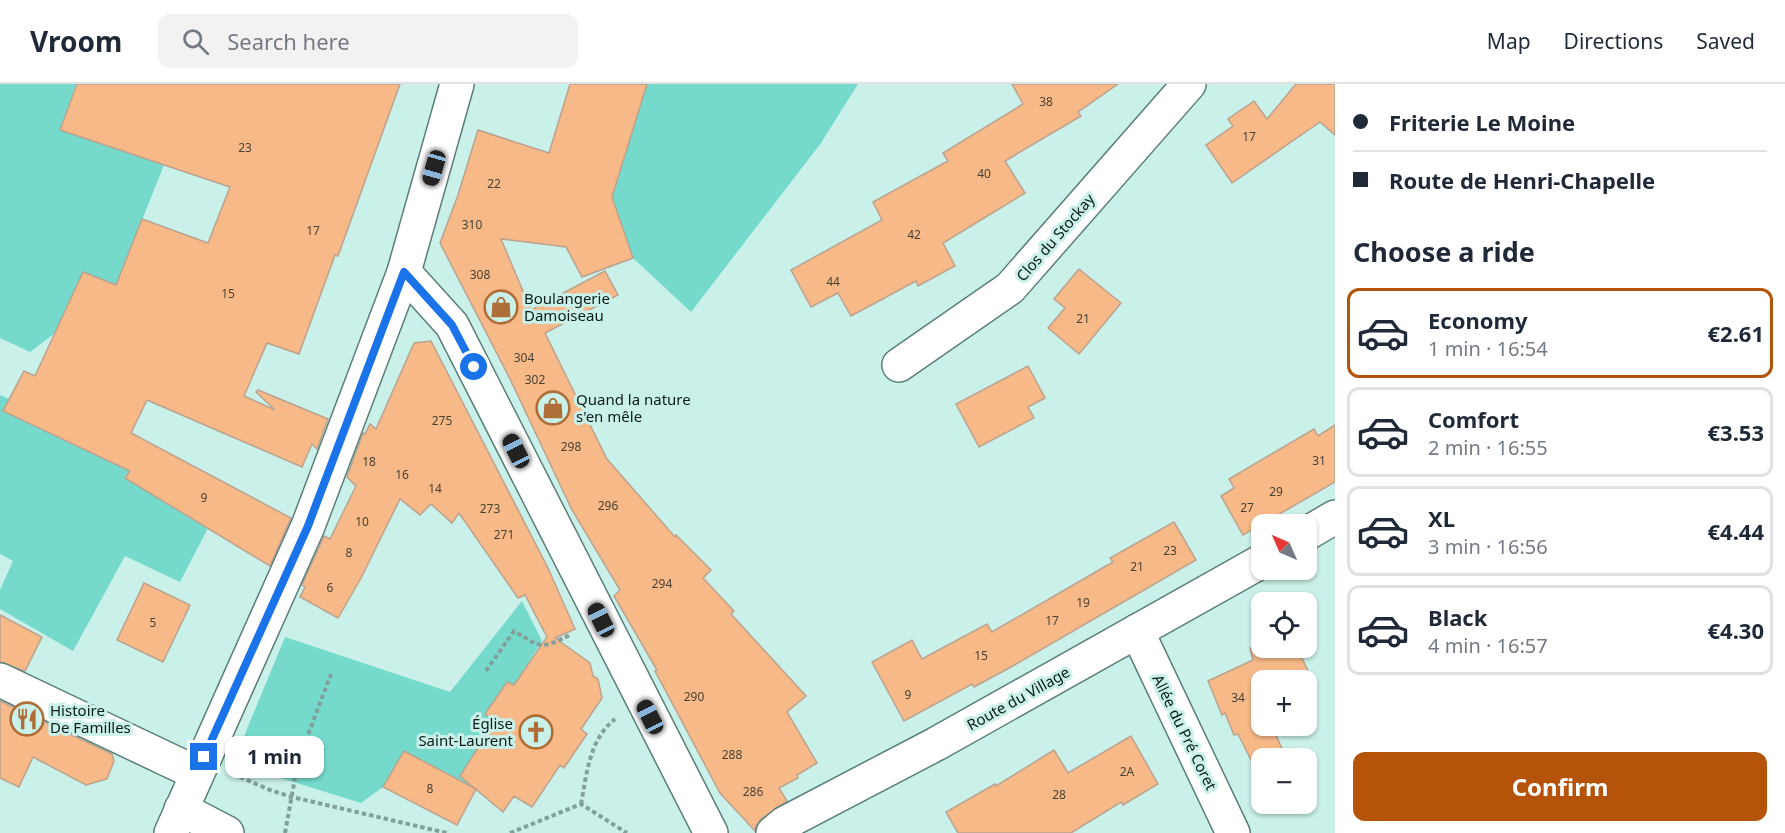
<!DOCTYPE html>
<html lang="en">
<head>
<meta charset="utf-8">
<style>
	:root { --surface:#fff; --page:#f2f2f3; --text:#1f2937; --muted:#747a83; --line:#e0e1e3; --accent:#b45309 }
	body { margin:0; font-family:"Noto Sans",sans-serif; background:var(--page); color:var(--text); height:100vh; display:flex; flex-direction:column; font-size:22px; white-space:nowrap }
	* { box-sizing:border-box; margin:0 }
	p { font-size:20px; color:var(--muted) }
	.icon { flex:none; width:33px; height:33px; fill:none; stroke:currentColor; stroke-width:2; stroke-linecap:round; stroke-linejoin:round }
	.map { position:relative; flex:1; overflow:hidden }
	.side { display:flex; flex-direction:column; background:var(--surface); width:450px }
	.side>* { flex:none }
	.hud { display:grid; align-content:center; height:132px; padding:0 18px; background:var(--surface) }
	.needle { width:39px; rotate:315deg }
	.controls { position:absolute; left:1251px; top:430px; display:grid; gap:12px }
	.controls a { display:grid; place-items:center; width:66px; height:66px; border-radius:12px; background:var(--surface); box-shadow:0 2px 4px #0004; font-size:30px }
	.end { position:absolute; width:27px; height:27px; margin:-14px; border:8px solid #1a73e8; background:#fff; box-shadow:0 0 0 3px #fff }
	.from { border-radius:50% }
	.bubble { position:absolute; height:42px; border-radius:12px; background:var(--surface); box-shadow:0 2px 4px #0004; font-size:20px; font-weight:700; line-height:42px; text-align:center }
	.car { position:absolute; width:18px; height:36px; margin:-18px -9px; border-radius:8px; box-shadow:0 0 4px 2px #0007; background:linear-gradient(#222 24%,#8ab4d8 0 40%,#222 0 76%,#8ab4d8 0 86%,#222 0) }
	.hud b { display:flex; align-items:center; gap:21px; height:57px; font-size:22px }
	.hud b+b { border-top:2px solid var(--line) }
	.hud i { width:15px; height:15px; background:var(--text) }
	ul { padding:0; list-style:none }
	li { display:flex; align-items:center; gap:18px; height:90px; margin:0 12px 9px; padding:0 6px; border:3px solid var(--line); border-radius:12px }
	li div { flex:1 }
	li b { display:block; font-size:22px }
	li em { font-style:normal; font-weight:700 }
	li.on { border-color:var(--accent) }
	li>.icon { width:54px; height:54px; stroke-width:1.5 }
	h2 { padding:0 18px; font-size:27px; line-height:72px }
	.button { display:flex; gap:12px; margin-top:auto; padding:12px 18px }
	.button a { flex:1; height:69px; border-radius:12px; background:var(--accent); color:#fff; font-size:24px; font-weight:700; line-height:69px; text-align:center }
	header { display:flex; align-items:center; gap:36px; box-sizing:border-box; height:84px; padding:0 30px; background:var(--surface); border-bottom:2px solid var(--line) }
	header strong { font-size:28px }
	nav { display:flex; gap:33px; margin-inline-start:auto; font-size:21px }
	.search { width:420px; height:54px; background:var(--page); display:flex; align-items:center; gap:15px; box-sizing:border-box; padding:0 21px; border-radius:12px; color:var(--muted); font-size:22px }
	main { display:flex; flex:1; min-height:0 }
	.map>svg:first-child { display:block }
	.green { fill:#75d9cc }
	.building { fill:#f8b988; stroke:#bba28f; stroke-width:1.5 }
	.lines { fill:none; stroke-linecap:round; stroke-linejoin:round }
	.minor-casing { stroke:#5b7e79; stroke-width:36 }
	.tertiary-casing { stroke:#5b7e79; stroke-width:36 }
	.path { stroke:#83a09b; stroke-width:4; stroke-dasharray:4.5 3; stroke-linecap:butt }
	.minor { stroke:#fff; stroke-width:33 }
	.tertiary { stroke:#fff; stroke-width:33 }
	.route { stroke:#1a73e8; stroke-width:8 }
	.labels { text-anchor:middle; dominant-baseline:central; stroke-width:6; stroke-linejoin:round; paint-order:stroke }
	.number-label { font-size:12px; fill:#484235 }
	.street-label { font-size:15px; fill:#0d1b19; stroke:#c9f0e9 }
	.poi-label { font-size:15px; fill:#0d1b19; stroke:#c9f0e9; text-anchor:start }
</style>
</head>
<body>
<header>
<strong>Vroom</strong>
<div class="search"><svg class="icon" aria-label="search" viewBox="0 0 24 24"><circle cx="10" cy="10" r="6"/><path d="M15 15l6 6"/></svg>Search here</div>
<nav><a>Map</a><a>Directions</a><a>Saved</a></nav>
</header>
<main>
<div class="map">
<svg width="1335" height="749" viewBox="0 0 1335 749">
	<rect width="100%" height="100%" fill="#c9f0e9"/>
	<g class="green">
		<polygon points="0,0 76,0 60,46 164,81 116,201 83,188 55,249 30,268 0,254"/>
		<polygon points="647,0 858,0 821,59 691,228 633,174 612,113"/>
		<polygon points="0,311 9,315 3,327 130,387 125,394 208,444 180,498 125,472 73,567 0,525 0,506 13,477 0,470"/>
		<polygon points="522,517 542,557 514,601 507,598 485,630 495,637 468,680 482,688 472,703 405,668 383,703 361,719 245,683 238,667 285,553 450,608"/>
	</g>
	<g class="building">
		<polygon points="77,0 400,0 338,172 335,171 299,270 267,259 244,312 275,326 256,308 258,306 328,335 317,365 312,360 302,383 147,316 131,349 291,434 270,482 125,394 130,387 3,327 24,287 35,292 83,188 116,201 142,135 208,159 230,103 60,46"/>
		<polygon points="570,0 647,0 612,113 633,174 582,193 566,163 501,155 531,226 605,187 618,211 545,249 607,375 675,453 676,451 711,486 703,494 734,527 731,530 806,612 787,628 817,679 797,691 798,694 779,704 787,717 761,735 756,742 755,747 720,709 655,587 657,586 614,512 620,506 572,426 510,295 440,159 458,111 478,46 549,69"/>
		<polygon points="1012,0 1118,0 1078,28 1081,32 1005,77 1025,109 943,159 955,182 918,202 916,197 851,232 838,209 811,223 791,186 882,136 873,118 948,77 943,69 1023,20"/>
		<polygon points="1296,0 1335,0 1335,51 1320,38 1232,99 1206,61 1233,42 1228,35 1254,17 1267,35"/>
		<polygon points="1079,185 1121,219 1079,270 1048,244 1065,224 1054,215"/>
		<polygon points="431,257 548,484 575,545 555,554 590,579 593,592 598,595 602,614 581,645 587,650 564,684 560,681 532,723 514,712 503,728 460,692 495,637 485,630 507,598 514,601 547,553 525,511 518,514 459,429 452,439 431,420 420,431 400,415 361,494 338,534 300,513 305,503 302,501 324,452 330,455 356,402 347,393 363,349 365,350 370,340 376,345 414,259"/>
		<polygon points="1028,282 1045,314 1028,323 1034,334 979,363 956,320"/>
		<polygon points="1335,341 1335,398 1243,451 1221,412 1234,404 1229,395 1314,345 1318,352"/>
		<polygon points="1174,438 1196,476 1011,583 974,603 972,600 904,637 872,578 912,556 922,575 987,540 992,548 1113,478 1110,474"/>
		<polygon points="144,499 190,521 163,578 117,556"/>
		<polygon points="0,531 42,553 25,587 0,578"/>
		<polygon points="1250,564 1297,564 1310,591 1299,597 1262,597 1262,642 1295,642 1276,651 1283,667 1267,675 1262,675 1262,678 1254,682 1238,650 1234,651 1225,629 1222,631 1208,597 1253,576"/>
		<polygon points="0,617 112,670 114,677 107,695 86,701 33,673 19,703 0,694"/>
		<polygon points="1131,652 1158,700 1123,721 1121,718 1071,749 958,749 946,728 995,700 996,702 1054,666 1068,689"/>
		<polygon points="404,667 476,705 457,741 383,703"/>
	</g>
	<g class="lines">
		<g class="minor-casing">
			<g id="minor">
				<polyline points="899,281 1010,204 1189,0"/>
				<polyline points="1306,450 1335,433"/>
				<polyline points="1137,547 1233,749"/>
				<polyline points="0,596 196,689"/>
				<polyline points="181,725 227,749"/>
				<polyline points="773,749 785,739 936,660 1262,477"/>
			</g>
		</g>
		<g class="tertiary-casing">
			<g id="tertiary">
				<polyline points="404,188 452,241 711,749"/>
				<polyline points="171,749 308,442 404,188 457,0"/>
			</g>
		</g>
		<g class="path">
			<path d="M486,587L514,547C543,565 541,565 572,550"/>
			<polyline points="303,664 331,590"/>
			<polyline points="233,690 270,706 292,713 447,749"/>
			<path d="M581,720C587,689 589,656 615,635"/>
			<polyline points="285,749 295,694"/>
			<polyline points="510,749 581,720 627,749"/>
		</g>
		<use href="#minor" class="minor"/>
		<use href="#tertiary" class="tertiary"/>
	</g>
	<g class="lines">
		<polyline class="route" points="204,673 308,442 404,188 452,241 474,283"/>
	</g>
	<defs>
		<g id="shop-ring" transform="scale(1.725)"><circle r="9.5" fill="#c9f0e9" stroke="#af6e37" stroke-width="1.5"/><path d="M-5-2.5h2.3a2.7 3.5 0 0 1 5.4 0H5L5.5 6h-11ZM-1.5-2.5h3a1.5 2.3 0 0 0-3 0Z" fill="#af6e37"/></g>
		<g id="restaurant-ring" transform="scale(1.725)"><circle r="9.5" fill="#c9f0e9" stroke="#af6e37" stroke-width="1.5"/><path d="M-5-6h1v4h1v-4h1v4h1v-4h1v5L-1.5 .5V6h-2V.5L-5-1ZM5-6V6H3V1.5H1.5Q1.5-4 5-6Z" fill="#af6e37"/></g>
		<g id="church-ring" transform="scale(1.725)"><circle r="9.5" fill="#c9f0e9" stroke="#af6e37" stroke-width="1.5"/><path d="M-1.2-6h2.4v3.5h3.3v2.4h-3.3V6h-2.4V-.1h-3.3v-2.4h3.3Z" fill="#af6e37"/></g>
	</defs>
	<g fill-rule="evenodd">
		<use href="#shop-ring" x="501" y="223"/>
		<use href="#shop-ring" x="553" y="324"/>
		<use href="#restaurant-ring" x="27" y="635"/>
		<use href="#church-ring" x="536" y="648"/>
	</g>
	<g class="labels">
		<g class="number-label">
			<text x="1046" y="17">38</text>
			<text x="1249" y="52">17</text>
			<text x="245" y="63">23</text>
			<text x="984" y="89">40</text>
			<text x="494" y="99">22</text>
			<text x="472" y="140">310</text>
			<text x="313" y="146">17</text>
			<text x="914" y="150">42</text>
			<text x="480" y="190">308</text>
			<text x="833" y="197">44</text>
			<text x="228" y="209">15</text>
			<text x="1083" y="234">21</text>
			<text x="524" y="273">304</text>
			<text x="535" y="295">302</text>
			<text x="442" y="336">275</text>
			<text x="571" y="362">298</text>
			<text x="1319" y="376">31</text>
			<text x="369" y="377">18</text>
			<text x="402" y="390">16</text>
			<text x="435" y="404">14</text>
			<text x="1276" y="407">29</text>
			<text x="204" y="413">9</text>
			<text x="608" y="421">296</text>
			<text x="1247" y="423">27</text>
			<text x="490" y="424">273</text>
			<text x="362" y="437">10</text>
			<text x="504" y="450">271</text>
			<text x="1170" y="466">23</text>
			<text x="349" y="468">8</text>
			<text x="1137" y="482">21</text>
			<text x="662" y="499">294</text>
			<text x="330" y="503">6</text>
			<text x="1083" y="518">19</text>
			<text x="1052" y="536">17</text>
			<text x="153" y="538">5</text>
			<text x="981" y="571">15</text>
			<text x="908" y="610">9</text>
			<text x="694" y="612">290</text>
			<text x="1238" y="613">34</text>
			<text x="732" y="670">288</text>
			<text x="1127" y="687">2A</text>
			<text x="430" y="704">8</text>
			<text x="753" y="707">286</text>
			<text x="1059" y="710">28</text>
		</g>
		<g class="street-label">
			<text transform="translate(1055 153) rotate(-49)">Clos du Stockay</text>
			<text transform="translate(1018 614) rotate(-29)">Route du Village</text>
			<text transform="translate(1185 648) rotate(64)">Allée du Pré Coret</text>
		</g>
		<g class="poi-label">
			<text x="524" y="214">Boulangerie<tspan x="524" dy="17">Damoiseau</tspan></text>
			<text x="576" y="315">Quand la nature<tspan x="576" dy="17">s'en mêle</tspan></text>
			<text x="50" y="626">Histoire<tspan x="50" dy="17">De Familles</tspan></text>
			<text x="513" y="639" text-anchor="end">Église<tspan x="513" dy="17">Saint-Laurent</tspan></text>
		</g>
	</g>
</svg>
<div class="controls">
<a><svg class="needle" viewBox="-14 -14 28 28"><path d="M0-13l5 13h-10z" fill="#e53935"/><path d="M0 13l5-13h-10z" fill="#747a83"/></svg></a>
<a><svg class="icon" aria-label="locate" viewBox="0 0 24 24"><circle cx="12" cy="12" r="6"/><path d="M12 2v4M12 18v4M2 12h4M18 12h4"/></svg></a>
<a>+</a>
<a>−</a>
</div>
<i class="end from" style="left:474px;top:283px"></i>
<i class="end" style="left:204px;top:673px"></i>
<div class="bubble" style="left:225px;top:652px;width:99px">1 min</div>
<i class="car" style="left:434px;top:84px;rotate:196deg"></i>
<i class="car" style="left:516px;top:367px;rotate:333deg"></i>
<i class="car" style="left:601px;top:536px;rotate:333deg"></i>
<i class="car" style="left:650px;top:633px;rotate:333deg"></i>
</div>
<section class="side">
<div class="hud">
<b><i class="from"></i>Friterie Le Moine</b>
<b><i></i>Route de Henri-Chapelle</b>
</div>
<h2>Choose a ride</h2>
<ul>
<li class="on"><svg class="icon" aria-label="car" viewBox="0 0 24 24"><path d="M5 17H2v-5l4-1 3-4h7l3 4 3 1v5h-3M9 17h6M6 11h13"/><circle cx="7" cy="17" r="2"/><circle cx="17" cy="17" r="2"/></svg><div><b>Economy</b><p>1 min · 16:54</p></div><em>€2.61</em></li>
<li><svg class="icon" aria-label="car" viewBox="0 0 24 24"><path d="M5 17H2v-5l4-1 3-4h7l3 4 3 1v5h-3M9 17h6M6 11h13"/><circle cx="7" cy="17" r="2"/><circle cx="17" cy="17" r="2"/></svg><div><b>Comfort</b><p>2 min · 16:55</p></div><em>€3.53</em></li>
<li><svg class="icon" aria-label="car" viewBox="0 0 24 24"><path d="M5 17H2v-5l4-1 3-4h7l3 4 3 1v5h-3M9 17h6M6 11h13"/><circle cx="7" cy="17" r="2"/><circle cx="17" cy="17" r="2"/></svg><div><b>XL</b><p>3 min · 16:56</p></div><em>€4.44</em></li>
<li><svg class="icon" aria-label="car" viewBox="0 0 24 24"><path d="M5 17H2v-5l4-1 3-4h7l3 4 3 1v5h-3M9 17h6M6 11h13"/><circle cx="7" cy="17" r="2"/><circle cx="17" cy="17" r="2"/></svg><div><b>Black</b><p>4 min · 16:57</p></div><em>€4.30</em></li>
</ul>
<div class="button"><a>Confirm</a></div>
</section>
</main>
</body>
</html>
